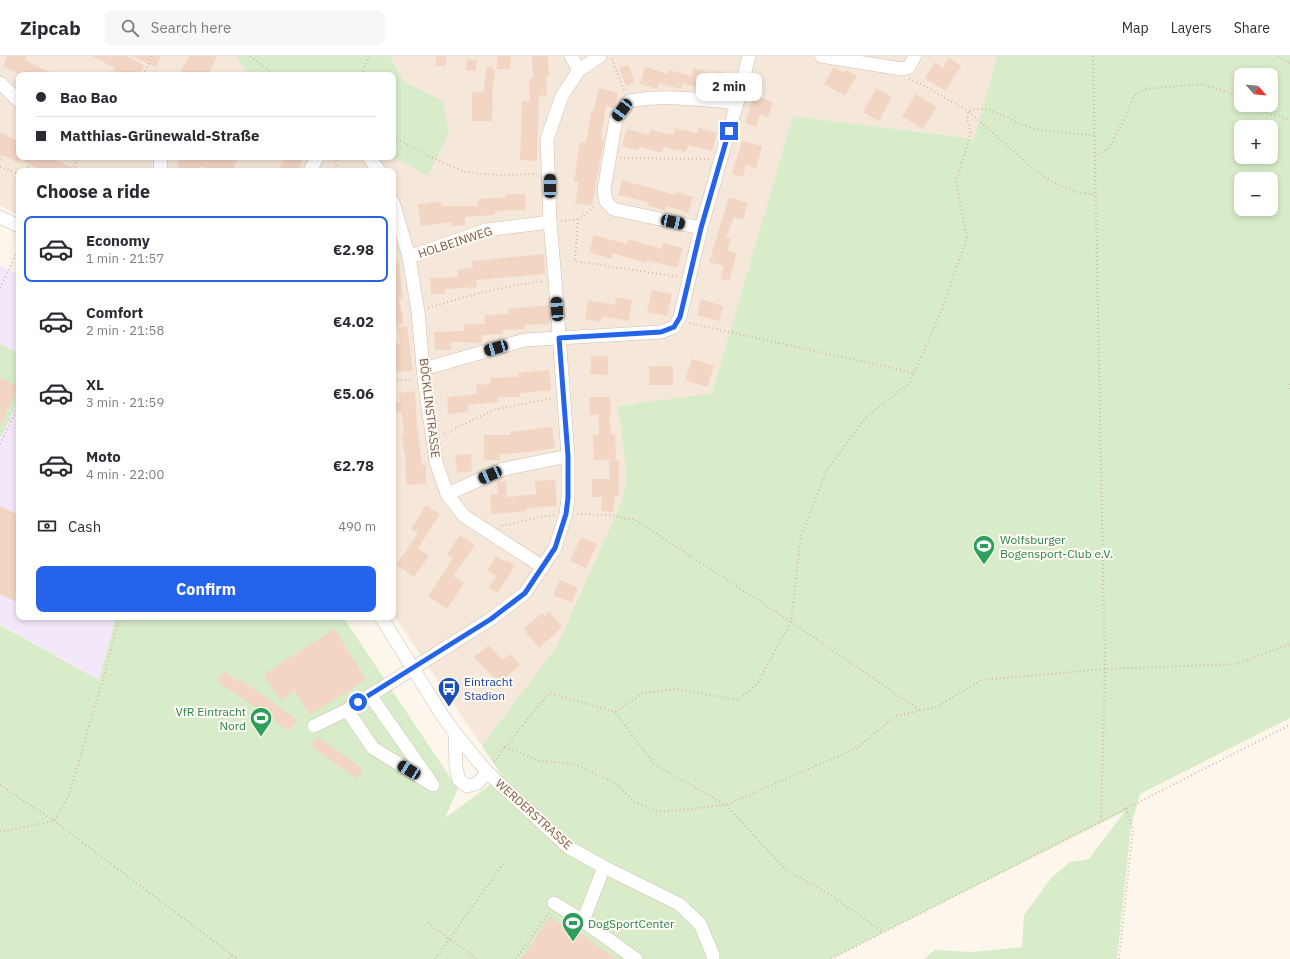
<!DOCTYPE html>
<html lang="en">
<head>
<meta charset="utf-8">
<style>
	:root { --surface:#fff; --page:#f7f7f7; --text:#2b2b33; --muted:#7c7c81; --line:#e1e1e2; --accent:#2563eb }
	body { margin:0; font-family:"IBM Plex Sans",sans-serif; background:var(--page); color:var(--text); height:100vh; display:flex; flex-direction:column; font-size:15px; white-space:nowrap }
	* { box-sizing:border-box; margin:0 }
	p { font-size:13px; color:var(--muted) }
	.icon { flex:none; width:22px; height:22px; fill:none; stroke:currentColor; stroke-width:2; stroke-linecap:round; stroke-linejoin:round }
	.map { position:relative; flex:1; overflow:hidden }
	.drawer { position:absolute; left:16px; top:112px; width:380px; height:452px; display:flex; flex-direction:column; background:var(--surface); border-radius:8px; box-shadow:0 2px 6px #0003 }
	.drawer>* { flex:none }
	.banner { position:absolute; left:16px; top:16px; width:380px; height:88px; border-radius:8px; box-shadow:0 2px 6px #0003; display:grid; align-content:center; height:88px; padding:0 20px; background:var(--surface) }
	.needle { width:26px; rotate:117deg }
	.controls { position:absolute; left:1234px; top:12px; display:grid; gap:8px }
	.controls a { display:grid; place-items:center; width:44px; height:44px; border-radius:8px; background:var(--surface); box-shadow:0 2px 6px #0003; font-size:20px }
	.end { position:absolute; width:18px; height:18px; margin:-9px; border:5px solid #2563eb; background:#fff; box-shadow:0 0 0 2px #fff }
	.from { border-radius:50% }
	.bubble { position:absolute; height:28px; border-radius:8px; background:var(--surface); box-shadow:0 2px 6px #0003; font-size:13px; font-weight:800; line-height:28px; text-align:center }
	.car { position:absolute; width:12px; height:24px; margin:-12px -6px; border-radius:5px; box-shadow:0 0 3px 1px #0007; background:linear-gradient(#222 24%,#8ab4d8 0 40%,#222 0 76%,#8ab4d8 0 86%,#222 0) }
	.banner b { display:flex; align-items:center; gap:14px; height:38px; font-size:15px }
	.banner b+b { border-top:1px solid var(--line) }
	.banner i { width:10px; height:10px; background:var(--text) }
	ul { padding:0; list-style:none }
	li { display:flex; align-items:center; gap:12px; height:66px; margin:0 8px 6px; padding:0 12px; border:2px solid transparent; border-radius:8px }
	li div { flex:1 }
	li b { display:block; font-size:15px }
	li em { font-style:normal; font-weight:800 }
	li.on { border-color:var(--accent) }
	li>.icon { width:36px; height:36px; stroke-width:1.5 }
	h2 { padding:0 20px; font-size:18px; line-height:48px }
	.pay { display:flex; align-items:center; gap:10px; height:44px; padding:0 20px; font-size:15px }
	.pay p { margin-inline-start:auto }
	.button { display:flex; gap:8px; margin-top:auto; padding:8px 20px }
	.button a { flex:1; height:46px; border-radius:8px; background:var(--accent); color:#fff; font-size:16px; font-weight:800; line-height:46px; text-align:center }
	header { display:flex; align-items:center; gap:24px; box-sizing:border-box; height:56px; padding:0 20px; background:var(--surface); border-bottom:1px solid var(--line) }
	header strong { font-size:19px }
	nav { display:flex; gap:22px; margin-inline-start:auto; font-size:14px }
	.search { width:280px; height:36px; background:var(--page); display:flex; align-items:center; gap:10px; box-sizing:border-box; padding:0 14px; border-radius:8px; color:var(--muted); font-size:15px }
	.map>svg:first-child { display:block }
	.residential { fill:#f5e8da }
	.education { fill:#f3e8fa }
	.green { fill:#d8ecc9; fill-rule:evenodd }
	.building { fill:#f3d5c3 }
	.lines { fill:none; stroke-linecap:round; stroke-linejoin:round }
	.minor-casing { stroke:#d1beb0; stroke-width:14 }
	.path { stroke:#d9b8a5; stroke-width:2; stroke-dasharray:1 3; stroke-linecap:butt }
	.minor { stroke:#fff; stroke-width:13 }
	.route { stroke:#2563eb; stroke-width:5 }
	.labels { text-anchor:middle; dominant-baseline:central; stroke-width:4; stroke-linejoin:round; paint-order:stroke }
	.street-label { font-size:12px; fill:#7a5c4d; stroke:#fffaf3 }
	.leisure-label { font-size:12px; fill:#27864d; stroke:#fffaf3; text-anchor:start }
	.transit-label { font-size:12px; fill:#164399; stroke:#fffaf3; text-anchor:start }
</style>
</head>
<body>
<header>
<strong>Zipcab</strong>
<div class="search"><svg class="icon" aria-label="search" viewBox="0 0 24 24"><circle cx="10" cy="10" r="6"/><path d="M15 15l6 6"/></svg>Search here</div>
<nav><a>Map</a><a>Layers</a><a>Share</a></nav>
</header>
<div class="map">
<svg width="1290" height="903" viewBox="0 0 1290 903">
	<rect width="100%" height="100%" fill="#fdf6ec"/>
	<polygon class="residential" points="0,0 236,0 250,19 19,19 19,101 393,101 428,120 443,45 403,25 390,0 997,0 974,83 793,60 712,337 618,350 627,425 619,452 556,591 482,690 393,558 393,115 19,115 19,160 0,149"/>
	<polygon class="education" points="0,209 19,219 19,561 116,561 99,624 0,568"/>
	<g class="green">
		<polygon points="236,0 390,0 403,25 443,45 449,77 428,120 393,101 393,19 250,19"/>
		<path d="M997,0H1290V662L1140,738L1131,771L1117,903H924L935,894L973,896L1022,891L1024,859L1052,821L1070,806L1089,803L1125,755L831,903H0V569L99,624L116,561H343L458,733L445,762L502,720L482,690L556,591L619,452L627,425L618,350L712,337L793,60L974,83ZM1241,19H1271V49H1241ZM1241,71H1271V101H1241ZM1241,123H1271V153H1241Z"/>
		<polygon points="0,288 19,297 19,343 0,382 0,369 19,331 0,321"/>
	</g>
	<g class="building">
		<polygon points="7,0 27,0 25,4 55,19 19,19 21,17 17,17 3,10"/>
		<polygon points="92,0 126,0 144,9 140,17 137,15 135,19 111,19 115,12"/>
		<polygon points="132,0 161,0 156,11"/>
		<polygon points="189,0 217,0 208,19 179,19"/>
		<rect x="436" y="0" width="10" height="10"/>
		<polygon points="497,0 511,0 510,13 497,13"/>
		<polygon points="532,0 548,0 549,20 546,20 547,39 539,40 537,105 520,104 522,45 530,45 529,23 533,22"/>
		<polygon points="949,2 961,10 945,35 925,22 935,6 943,12"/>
		<polygon points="467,3 477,4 476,15 466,14"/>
		<polygon points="628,9 635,26 626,30 619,12"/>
		<polygon points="486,11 493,11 493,14 495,14 494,24 493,24 492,65 472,65 472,36 484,36"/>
		<polygon points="645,11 668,18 669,14 691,20 694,12 714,18 715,15 732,18 729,35 706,30 705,34 683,27 681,33 659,27 657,33 640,28"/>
		<polygon points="834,11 844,17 846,14 857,20 845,40 824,28"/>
		<polygon points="599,32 618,37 614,52 606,50 601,83 604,84 592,150 575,147 579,126 574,125 580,86 586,87 591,56 593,56"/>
		<polygon points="876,32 892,41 879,65 863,56"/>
		<polygon points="916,38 937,51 922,73 902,60"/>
		<polygon points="754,39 773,46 768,61 760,58 756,71 745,67"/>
		<polygon points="675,72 697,77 699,72 717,77 712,95 688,89 686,96 664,91 662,97 639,91 638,94 622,90 627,73 649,79 650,74 673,79"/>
		<polygon points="0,76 19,86 19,101 50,101 79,115 44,115 19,103 19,107 0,98"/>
		<polygon points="742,85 762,90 756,112 746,109 743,121 732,118"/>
		<polygon points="181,101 238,101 232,115 211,115 201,110 199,115 188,115 177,110"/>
		<polygon points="285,101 305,101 297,115 280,115 281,113 279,112"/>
		<polygon points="622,124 675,139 676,136 693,141 688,157 666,150 665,155 647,149 648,146 618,139"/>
		<polygon points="506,138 525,138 526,154 495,155 495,159 465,161 465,169 451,170 451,166 421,170 418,148 441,146 441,150 478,150 478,143 506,141"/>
		<polygon points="729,141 748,147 743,164 734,161 726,181 731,182 727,194 737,197 729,225 720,223 724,210 709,206"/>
		<polygon points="594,179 626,188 628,183 662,193 663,187 683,192 677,212 647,204 646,207 613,197 611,203 589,196"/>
		<polygon points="544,198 545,218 476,224 477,231 445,233 445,238 431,238 430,222 458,221 457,213 473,212 472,205"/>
		<polygon points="399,205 403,243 399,243 404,268 393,270 393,206"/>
		<polygon points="652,234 672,238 667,260 647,256"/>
		<polygon points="616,241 632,244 629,265 602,260 601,266 585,263 588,244 615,249"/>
		<polygon points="701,243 723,250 719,265 697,259"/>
		<polygon points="549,249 550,268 525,269 525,273 502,274 503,278 482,279 481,287 451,286 451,294 435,294 434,276 464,275 464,268 485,268 485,259 508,258 508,253"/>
		<polygon points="407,270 413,315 393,316 393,289 400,288 397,271"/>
		<polygon points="591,300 608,300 608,319 590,318"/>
		<polygon points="692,303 714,310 707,331 685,324"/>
		<rect x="649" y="310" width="24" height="19"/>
		<polygon points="549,314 551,334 520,337 520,341 498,341 499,346 467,349 468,356 448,358 447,341 477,338 476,329 490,328 490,322 518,321 518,317"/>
		<polygon points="0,321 19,331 0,369"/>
		<polygon points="415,335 417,370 422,409 426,409 426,428 406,429 405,397 404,397 402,380 404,379 401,355 394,356 394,347 400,346 399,337"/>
		<polygon points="589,341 610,341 611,358 609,358 611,378 615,378 616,403 594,404 593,379 599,379 598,358 590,359"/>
		<polygon points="552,371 555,392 531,396 500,398 500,404 484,404 484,379 511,379 510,376"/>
		<polygon points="471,398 472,415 457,417 455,399"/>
		<polygon points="609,404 619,404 619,440 615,440 613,456 601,455 602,441 592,441 592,423 610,423"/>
		<polygon points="555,424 557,450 527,452 527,455 491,458 490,438 498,438 497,425 506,425 507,441 536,438 535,425"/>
		<polygon points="426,449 440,458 418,492 429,500 414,521 396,509 418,477 411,473"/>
		<polygon points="0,450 19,459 19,547 0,538"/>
		<polygon points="460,479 475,489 453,520 464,527 447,553 428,540 453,502 447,498"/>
		<polygon points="581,481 597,488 586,512 570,505"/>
		<polygon points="496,500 505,506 506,504 515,509 498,537 489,532 496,520 487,514"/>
		<polygon points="560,524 578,532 572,547 553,539"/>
		<polygon points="549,555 562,571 539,592 523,573 542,557 545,561"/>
		<polygon points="335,573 366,624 310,659 295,635 280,645 264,618"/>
		<polygon points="489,589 502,604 510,598 520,609 499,627 474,601"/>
		<polygon points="224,615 239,626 241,624 297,664 289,675 217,625"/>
		<polygon points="318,681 363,713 357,723 311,690"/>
		<polygon points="550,861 565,871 567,868 616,903 521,903"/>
	</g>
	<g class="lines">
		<g class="minor-casing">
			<g id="minor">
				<polyline points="571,0 579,14"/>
				<polyline points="821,0 902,13 909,11 915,0"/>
				<polyline points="0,27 19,45"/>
				<polyline points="160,101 161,115"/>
				<polyline points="369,101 379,115"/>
				<polyline points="310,115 317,101"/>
				<polyline points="393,146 409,201 418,256 424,322 436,406 447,438 464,460 543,511"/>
				<polyline points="0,161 19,170"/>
				<path d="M701,172L613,153L606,145L604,134L616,63L629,45C664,38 701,44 737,47"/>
				<polyline points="409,201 486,174 550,166"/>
				<polyline points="424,313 525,284 661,276 674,271 680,261 701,172 737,47 749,0"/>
				<polyline points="447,438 504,413 568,400"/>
				<polyline points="381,561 442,659 455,677 487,716 568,791 604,811 679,848 700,868 713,899 713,903"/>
				<polyline points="347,654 373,692 433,729 370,639"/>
				<polyline points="314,670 347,654 491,563 525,537 555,492 566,458 568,442 568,400 555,224 550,166 547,83 562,40 579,14 600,0"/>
				<polyline points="455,677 456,711 459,724 467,730 478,727 487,716"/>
				<polyline points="604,811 583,865 636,903"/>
				<polyline points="554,847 583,865"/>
			</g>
		</g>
		<g class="path">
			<polyline points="250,0 274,19"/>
			<polyline points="1093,0 1105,613 1101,764"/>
			<polyline points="1278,0 1290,8"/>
			<polyline points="612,3 624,34"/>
			<polyline points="143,19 152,0"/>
			<polyline points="361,19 369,0"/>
			<polyline points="909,23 923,29 968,55 1032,112 1051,125 1075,136 1095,138"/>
			<polyline points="1254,49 1260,55 1290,64"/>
			<path d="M1094,79C1070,77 1043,77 1021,68C1005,61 986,48 968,55L967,64L971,76L956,126L967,182L941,255L910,327L867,360L827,414L801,480L791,566L757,628L738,644L675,633L643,637L615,656L549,637L505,691L540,705L572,707L617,728L634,746L659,756L726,749L857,692L896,660L936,651L982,624L1105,613L1237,608L1290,588"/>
			<polyline points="393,81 429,100 464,116 498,119 537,118"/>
			<polyline points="1094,100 1108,93 1123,66 1134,40 1144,33 1202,28 1241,41"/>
			<polyline points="335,101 337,115"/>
			<polyline points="620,102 710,103"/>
			<polyline points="0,103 2,99"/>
			<polyline points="0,111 19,118"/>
			<polyline points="74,111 79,101"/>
			<polyline points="26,115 30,108"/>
			<polyline points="578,163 575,205 679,221"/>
			<polyline points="561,165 578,163 596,150"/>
			<polyline points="0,232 19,192"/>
			<path d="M428,252C467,240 504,230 544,225"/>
			<polyline points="689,267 914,317"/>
			<polyline points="393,325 413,323"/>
			<polyline points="1290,328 1290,336"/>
			<polyline points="4,362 11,365"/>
			<polyline points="444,378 493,354 553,342"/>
			<polyline points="0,388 19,349"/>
			<polyline points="577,458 612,459 624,463 634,463 791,566 921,655"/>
			<polyline points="502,470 539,461 554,459"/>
			<polyline points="615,656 655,709 726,749 786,814 826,836 883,876"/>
			<polyline points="494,706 505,691"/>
			<polyline points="0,729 54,765 232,899 228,903"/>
			<polyline points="0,776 54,765 69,739 105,616 119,561"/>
			<polyline points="428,867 477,903"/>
			<polyline points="232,899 239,903"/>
			<polyline points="435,903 503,808"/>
			<polyline points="516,903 549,857"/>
			<polyline points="831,903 1290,669"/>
			<polyline points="1119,903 1133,773 1125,752"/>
		</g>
		<use href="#minor" class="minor"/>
	</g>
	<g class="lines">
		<polyline class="route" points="358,646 491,563 525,537 555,492 566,458 568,442 568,400 559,282 661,276 674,271 680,261 701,172 729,75"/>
	</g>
	<defs>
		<g id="stadium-pin" transform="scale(1.15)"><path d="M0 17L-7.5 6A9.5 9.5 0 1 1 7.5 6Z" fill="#2e9e5b" stroke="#fffaf3"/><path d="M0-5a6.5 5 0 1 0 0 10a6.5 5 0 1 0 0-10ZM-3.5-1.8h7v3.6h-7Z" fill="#fff"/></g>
		<g id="bus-pin" transform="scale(1.15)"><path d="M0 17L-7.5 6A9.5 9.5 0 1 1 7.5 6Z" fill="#1a4fb4" stroke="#fffaf3"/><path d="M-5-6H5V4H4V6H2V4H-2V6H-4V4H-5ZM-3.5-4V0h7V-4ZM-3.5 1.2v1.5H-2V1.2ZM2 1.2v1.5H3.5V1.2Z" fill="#fff"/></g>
	</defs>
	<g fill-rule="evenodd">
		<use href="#stadium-pin" x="984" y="490"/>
		<use href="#bus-pin" x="449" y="632"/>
		<use href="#stadium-pin" x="261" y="662"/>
		<use href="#stadium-pin" x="573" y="867"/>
	</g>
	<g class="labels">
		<g class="street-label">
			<text transform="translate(455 186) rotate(-18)">HOLBEINWEG</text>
			<text transform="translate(430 352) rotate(83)">BÖCKLINSTRASSE</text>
			<text transform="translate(534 758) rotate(42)">WERDERSTRASSE</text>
		</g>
		<g class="leisure-label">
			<text x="1000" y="483">Wolfsburger<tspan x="1000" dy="14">Bogensport-Club e.V.</tspan></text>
			<text x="246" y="655" text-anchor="end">VfR Eintracht<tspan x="246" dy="14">Nord</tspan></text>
			<text x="588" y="867">DogSportCenter</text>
		</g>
		<g class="transit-label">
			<text x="464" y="625">Eintracht<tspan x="464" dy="14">Stadion</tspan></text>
		</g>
	</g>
</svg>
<div class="controls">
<a><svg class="needle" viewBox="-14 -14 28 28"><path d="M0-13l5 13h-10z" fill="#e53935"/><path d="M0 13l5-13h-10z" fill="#7c7c81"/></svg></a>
<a>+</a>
<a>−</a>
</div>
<i class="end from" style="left:358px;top:646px"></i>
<i class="end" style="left:729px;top:75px"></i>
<div class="bubble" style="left:696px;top:17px;width:66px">2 min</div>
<i class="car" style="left:622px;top:54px;rotate:217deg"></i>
<i class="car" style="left:550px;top:130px;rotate:0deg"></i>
<i class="car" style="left:673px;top:166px;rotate:102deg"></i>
<i class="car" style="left:557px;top:253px;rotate:356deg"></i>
<i class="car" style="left:496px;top:292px;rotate:254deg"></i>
<i class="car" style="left:490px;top:419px;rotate:246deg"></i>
<i class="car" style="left:409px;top:714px;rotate:301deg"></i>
<div class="banner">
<b><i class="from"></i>Bao Bao</b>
<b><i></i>Matthias-Grünewald-Straße</b>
</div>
<section class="drawer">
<h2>Choose a ride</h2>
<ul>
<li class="on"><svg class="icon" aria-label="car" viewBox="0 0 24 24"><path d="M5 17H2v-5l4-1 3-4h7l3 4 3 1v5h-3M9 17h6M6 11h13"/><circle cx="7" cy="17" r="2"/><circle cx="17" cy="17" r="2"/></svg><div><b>Economy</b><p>1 min · 21:57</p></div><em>€2.98</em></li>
<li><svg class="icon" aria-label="car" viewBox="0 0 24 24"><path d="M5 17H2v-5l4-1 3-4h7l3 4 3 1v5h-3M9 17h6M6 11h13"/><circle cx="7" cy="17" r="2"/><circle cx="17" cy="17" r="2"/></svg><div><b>Comfort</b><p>2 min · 21:58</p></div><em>€4.02</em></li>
<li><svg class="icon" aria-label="car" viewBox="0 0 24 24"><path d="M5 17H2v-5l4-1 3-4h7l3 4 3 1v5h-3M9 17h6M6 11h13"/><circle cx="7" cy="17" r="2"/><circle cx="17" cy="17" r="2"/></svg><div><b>XL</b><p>3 min · 21:59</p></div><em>€5.06</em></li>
<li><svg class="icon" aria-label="car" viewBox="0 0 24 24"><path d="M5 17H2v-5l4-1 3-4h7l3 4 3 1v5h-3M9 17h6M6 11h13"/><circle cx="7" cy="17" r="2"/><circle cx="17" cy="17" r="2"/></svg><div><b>Moto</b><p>4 min · 22:00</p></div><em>€2.78</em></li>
</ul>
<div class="pay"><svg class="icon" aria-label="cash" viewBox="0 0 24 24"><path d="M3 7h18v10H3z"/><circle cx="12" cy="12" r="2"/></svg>Cash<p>490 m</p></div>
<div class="button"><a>Confirm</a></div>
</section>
</div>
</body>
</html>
